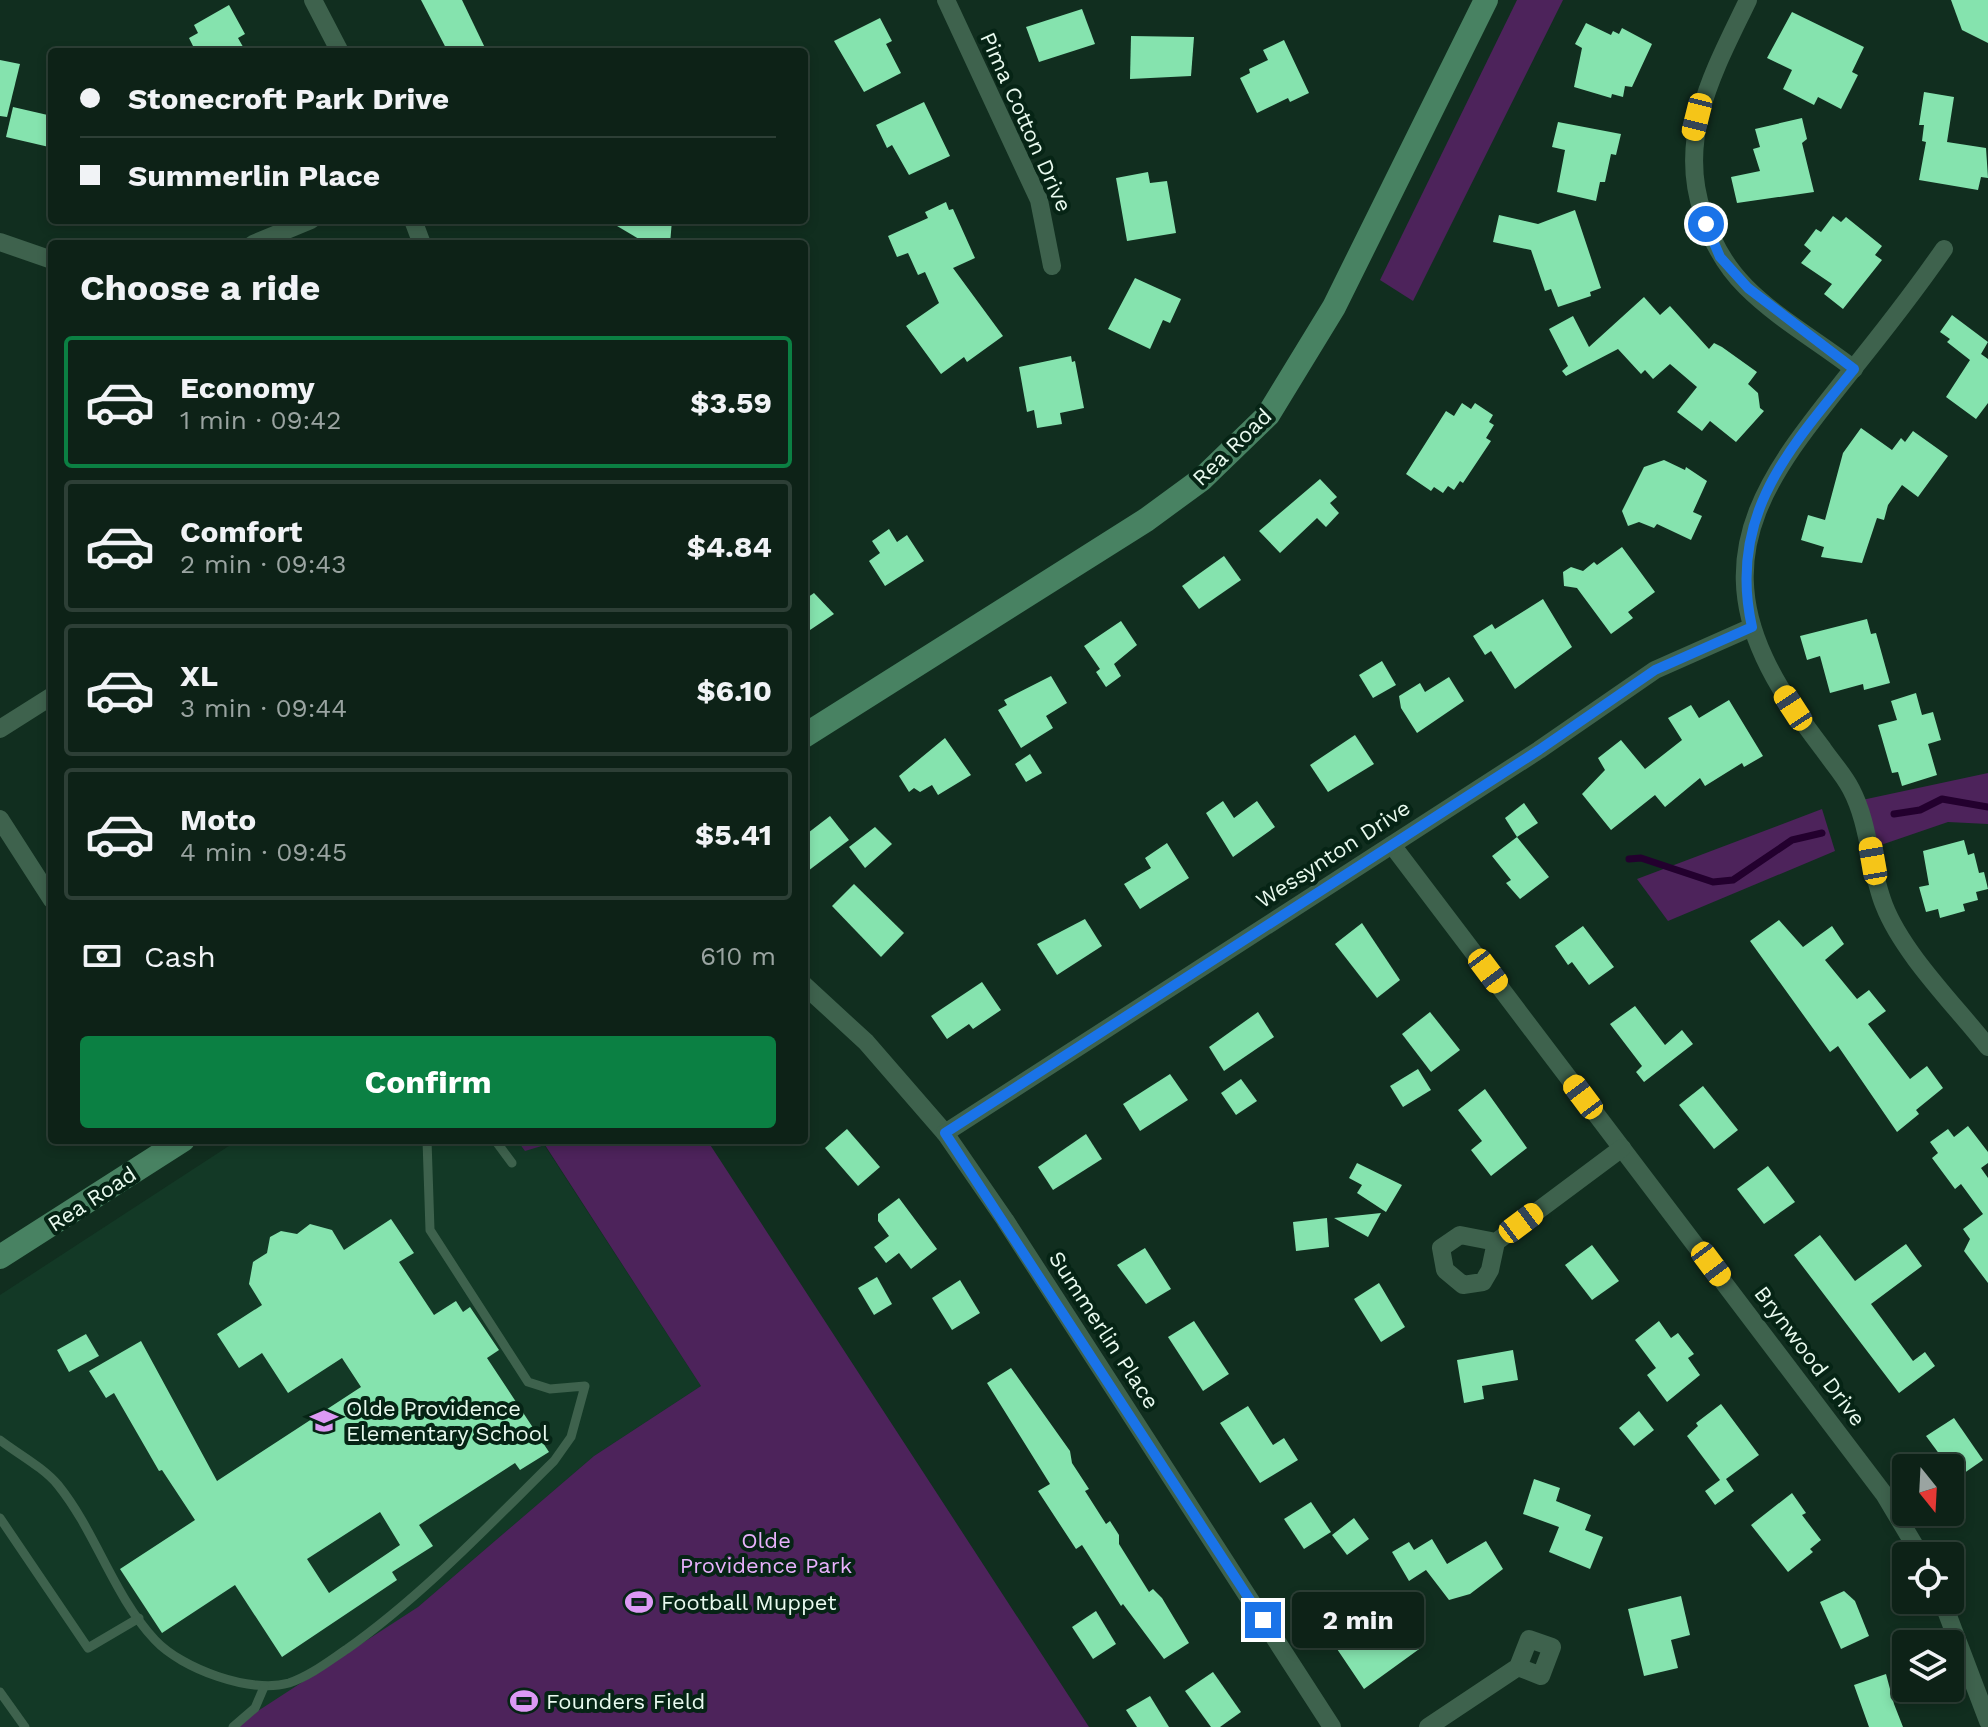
<!DOCTYPE html>
<html lang="en">
<head>
<meta charset="utf-8">
<style>
	:root { --surface:#0d2217; --page:#162a20; --text:#f1f3f6; --muted:#9aa4a1; --line:#2d3f36; --accent:#0b8043 }
	body { margin:0; font-family:"Work Sans",sans-serif; background:var(--page); color:var(--text); height:100vh; display:flex; flex-direction:column; font-size:30px; white-space:nowrap }
	* { box-sizing:border-box; margin:0 }
	p { font-size:26px; color:var(--muted) }
	.icon { flex:none; width:44px; height:44px; fill:none; stroke:currentColor; stroke-width:2; stroke-linecap:round; stroke-linejoin:round }
	.map { position:relative; flex:1; overflow:hidden }
	.side { position:absolute; left:48px; top:240px; width:760px; height:904px; display:flex; flex-direction:column; background:var(--surface); border-radius:8px; box-shadow:0 4px 12px #0003,0 0 0 2px var(--line) }
	.side>* { flex:none }
	.top-card { position:absolute; left:48px; top:48px; width:760px; height:176px; border-radius:8px; box-shadow:0 4px 12px #0003,0 0 0 2px var(--line); display:grid; align-content:center; height:176px; padding:0 32px; background:var(--surface) }
	.needle { width:52px; rotate:162deg }
	.tools { position:absolute; left:1892px; top:1454px; display:grid; gap:16px }
	.tools a { display:grid; place-items:center; width:72px; height:72px; border-radius:8px; background:var(--surface); box-shadow:0 4px 12px #0003,0 0 0 2px var(--line); font-size:40px }
	.end { position:absolute; width:36px; height:36px; margin:-18px; border:10px solid #1a73e8; background:#fff; box-shadow:0 0 0 4px #fff }
	.from { border-radius:50% }
	.bubble { position:absolute; height:56px; border-radius:8px; background:var(--surface); box-shadow:0 4px 12px #0003,0 0 0 2px var(--line); font-size:26px; font-weight:700; line-height:56px; text-align:center }
	.car { position:absolute; width:24px; height:48px; margin:-24px -12px; border-radius:10px; box-shadow:0 0 6px 2px #0007; background:linear-gradient(#f5c518 24%,#345 0 40%,#f5c518 0 76%,#345 0 86%,#f5c518 0) }
	.top-card b { display:flex; align-items:center; gap:28px; height:76px; font-size:30px }
	.top-card b+b { border-top:2px solid var(--line) }
	.top-card i { width:20px; height:20px; background:var(--text) }
	ul { padding:0; list-style:none }
	li { display:flex; align-items:center; gap:24px; height:132px; margin:0 16px 12px; padding:0 16px; border:4px solid var(--line); border-radius:8px }
	li div { flex:1 }
	li b { display:block; font-size:30px }
	li em { font-style:normal; font-weight:700 }
	li.current { border-color:var(--accent) }
	li>.icon { width:72px; height:72px; stroke-width:1.5 }
	h2 { padding:0 32px; font-size:36px; line-height:96px }
	.pay { display:flex; align-items:center; gap:20px; height:88px; padding:0 32px; font-size:30px }
	.pay p { margin-inline-start:auto }
	.action { display:flex; gap:16px; margin-top:auto; padding:16px 32px }
	.action a { flex:1; height:92px; border-radius:8px; background:var(--accent); color:#fff; font-size:32px; font-weight:700; line-height:92px; text-align:center }
	.map>svg:first-child { display:block }
	.built { fill:#133926 }
	.green { fill:#4d235b }
	.lines { fill:none; stroke-linecap:round; stroke-linejoin:round }
	.stream { stroke:#23002e; stroke-width:7 }
	.building { fill:#85e3ae; fill-rule:evenodd }
	.service { stroke:#3e624d; stroke-width:9 }
	.minor { stroke:#3e624d; stroke-width:18 }
	.secondary { stroke:#488262; stroke-width:24 }
	.route { stroke:#1a73e8; stroke-width:10 }
	.labels { text-anchor:middle; dominant-baseline:central; stroke-width:8; stroke-linejoin:round; paint-order:stroke }
	.street-label { font-size:22px; fill:#e9faef; stroke:#062415 }
	.poi-label { font-size:22px; fill:#e9faef; stroke:#062415; text-anchor:start }
	.park-label { font-size:22px; fill:#e8b1fc; stroke:#062415 }
</style>
</head>
<body>
<div class="map">
<svg width="1988" height="1727" viewBox="0 0 1988 1727">
	<rect width="100%" height="100%" fill="#112e1f"/>
	<polygon class="built" points="238,1140 541,1140 701,1386 594,1456 418,1607 243,1727 0,1727 0,1295"/>
	<g class="green">
		<polygon points="1517,0 1563,0 1413,301 1380,280"/>
		<polygon points="1988,773 1988,824 1948,822 1875,847 1862,800"/>
		<polygon points="1822,809 1835,851 1668,921 1637,879"/>
		<polygon points="517,1140 707,1140 1089,1727 233,1727 418,1607 594,1456 701,1386 545,1145 525,1151"/>
	</g>
	<g class="lines">
		<g class="stream">
			<polyline points="1894,814 1920,810 1942,799 1988,807"/>
			<polyline points="1629,859 1641,858 1713,882 1733,880 1792,840 1822,833"/>
		</g>
	</g>
	<g class="building">
		<polygon points="421,0 462,0 487,52 448,52"/>
		<polygon points="1951,0 1988,0 1988,43 1962,30"/>
		<polygon points="229,5 245,34 238,38 246,52 196,52 189,38 198,33 194,25"/>
		<polygon points="1082,9 1095,44 1039,62 1026,27"/>
		<polygon points="1792,12 1864,47 1852,72 1858,75 1841,109 1818,97 1814,105 1783,89 1792,70 1767,58"/>
		<polygon points="880,18 892,41 886,44 901,73 864,92 834,41"/>
		<polygon points="1586,23 1611,35 1613,31 1619,34 1622,28 1652,44 1632,87 1625,86 1623,97 1612,94 1611,98 1574,87 1582,48 1575,44"/>
		<polygon points="1131,36 1194,37 1191,76 1130,79"/>
		<polygon points="1284,40 1309,93 1290,102 1288,98 1257,113 1240,78 1250,73 1249,69 1268,60 1263,50"/>
		<polygon points="0,60 20,64 7,117 0,116"/>
		<polygon points="1924,92 1954,97 1947,142 1986,148 1988,178 1981,177 1978,190 1919,180 1926,142 1922,141 1924,125 1919,125"/>
		<polygon points="924,102 950,156 909,175 892,145 887,148 876,125"/>
		<polygon points="13,107 52,116 49,147 6,137"/>
		<polygon points="1802,118 1807,139 1802,143 1814,192 1737,203 1731,177 1760,171 1753,149 1760,147 1755,129"/>
		<polygon points="1558,122 1621,134 1616,155 1611,154 1605,182 1600,182 1596,201 1557,192 1565,150 1552,147"/>
		<polygon points="1148,172 1150,183 1167,181 1176,233 1127,241 1116,178"/>
		<polygon points="946,202 949,210 953,209 975,258 953,268 1003,336 967,362 964,357 941,374 906,326 939,303 925,272 918,275 908,253 897,257 888,236 928,218 925,212"/>
		<polygon points="1575,210 1601,288 1590,292 1591,296 1558,307 1551,289 1545,291 1531,250 1493,242 1499,215 1538,224"/>
		<polygon points="1833,216 1841,222 1846,217 1882,246 1875,255 1882,260 1843,309 1824,294 1832,284 1801,263 1811,251 1804,245 1816,229 1821,232"/>
		<polygon points="607,220 672,220 670,244 644,242"/>
		<polygon points="1135,278 1181,299 1170,323 1163,320 1150,349 1108,329"/>
		<polygon points="1644,297 1660,315 1670,306 1709,349 1714,343 1722,347 1757,372 1748,384 1758,393 1760,408 1764,411 1736,442 1710,421 1702,431 1677,412 1697,387 1670,364 1653,379 1645,370 1641,374 1618,349 1566,376 1562,371 1568,366 1549,329 1573,316 1589,347"/>
		<polygon points="1952,315 1988,342 1981,354 1988,359 1988,403 1976,419 1946,397 1970,360 1947,342 1950,339 1940,332"/>
		<polygon points="1071,356 1072,362 1075,361 1084,408 1060,413 1062,424 1037,428 1034,410 1027,412 1019,367"/>
		<polygon points="1462,403 1471,409 1475,403 1493,415 1489,422 1494,425 1486,438 1491,441 1463,483 1460,481 1454,490 1448,486 1443,493 1434,487 1431,491 1406,474 1446,411 1454,416"/>
		<polygon points="1861,428 1892,450 1901,438 1905,442 1913,431 1948,456 1918,497 1902,485 1888,505 1884,520 1877,518 1862,563 1821,557 1824,547 1801,540 1808,515 1825,520 1843,453"/>
		<polygon points="1664,460 1685,470 1686,467 1707,481 1693,512 1702,516 1691,540 1657,524 1654,528 1639,522 1628,526 1622,511 1644,467"/>
		<polygon points="1320,479 1337,497 1330,503 1339,513 1326,527 1317,518 1280,553 1259,531"/>
		<polygon points="889,529 897,542 907,535 924,561 885,586 869,561 880,553 872,541"/>
		<polygon points="1622,547 1655,592 1628,612 1633,618 1611,634 1577,588 1564,586 1563,572 1571,567 1583,571 1594,562 1597,565"/>
		<polygon points="1224,556 1241,580 1199,609 1182,586"/>
		<polygon points="814,593 834,614 804,634 804,600"/>
		<polygon points="1543,599 1572,647 1515,689 1491,651 1485,655 1473,636 1492,624 1495,629"/>
		<polygon points="1867,619 1871,634 1876,633 1890,683 1864,690 1863,684 1830,693 1820,656 1807,660 1800,636"/>
		<polygon points="1121,621 1137,645 1114,664 1121,676 1106,687 1096,672 1100,669 1084,646"/>
		<polygon points="1382,661 1396,685 1373,698 1359,675"/>
		<polygon points="1051,676 1067,703 1046,716 1053,728 1021,748 998,710 1007,705 1004,700"/>
		<polygon points="1449,677 1464,701 1417,733 1401,708 1399,696 1420,683 1425,692"/>
		<polygon points="1916,693 1922,715 1933,712 1941,740 1928,744 1937,775 1902,786 1898,772 1892,773 1878,725 1897,720 1891,701"/>
		<polygon points="1729,700 1763,756 1744,767 1742,763 1705,786 1700,778 1665,807 1655,795 1611,830 1582,794 1605,770 1598,758 1621,740 1645,769 1682,740 1668,718 1691,705 1699,718"/>
		<polygon points="1355,735 1374,764 1328,792 1310,765"/>
		<polygon points="945,738 971,775 938,795 932,785 920,792 914,788 909,792 899,776"/>
		<polygon points="1030,754 1042,773 1026,782 1015,764"/>
		<polygon points="1223,801 1234,818 1257,801 1275,827 1233,857 1206,813"/>
		<polygon points="1524,803 1538,823 1517,837 1505,818"/>
		<polygon points="830,816 849,840 804,874 804,836"/>
		<polygon points="875,827 892,844 865,868 849,847"/>
		<polygon points="1517,837 1549,877 1520,899 1506,883 1511,880 1492,856"/>
		<polygon points="1964,840 1968,855 1974,853 1979,873 1984,872 1988,889 1976,892 1978,900 1963,904 1965,911 1940,918 1938,909 1926,912 1919,887 1929,885 1923,851"/>
		<polygon points="1167,843 1189,878 1140,909 1124,884 1151,868 1145,858"/>
		<polygon points="854,884 904,933 881,957 832,906"/>
		<polygon points="1085,919 1102,946 1057,975 1037,944"/>
		<polygon points="1779,920 1803,947 1832,926 1844,944 1825,960 1857,999 1869,990 1886,1011 1868,1024 1910,1079 1927,1066 1943,1088 1916,1110 1919,1114 1897,1132 1838,1046 1830,1052 1750,941"/>
		<polygon points="1362,923 1400,980 1377,998 1335,944"/>
		<polygon points="1583,926 1614,967 1589,985 1572,962 1568,965 1555,946"/>
		<polygon points="982,982 1001,1010 973,1029 969,1024 947,1039 931,1016"/>
		<polygon points="1635,1006 1665,1045 1682,1030 1693,1044 1644,1082 1636,1072 1642,1066 1610,1024"/>
		<polygon points="1258,1012 1274,1037 1224,1071 1209,1047"/>
		<polygon points="1430,1012 1460,1050 1431,1072 1402,1034"/>
		<polygon points="1418,1069 1431,1090 1403,1107 1390,1086"/>
		<polygon points="1170,1074 1188,1100 1140,1131 1123,1104"/>
		<polygon points="1241,1079 1257,1101 1236,1115 1221,1093"/>
		<polygon points="1703,1086 1738,1130 1714,1149 1679,1105"/>
		<polygon points="1485,1089 1527,1148 1491,1176 1471,1150 1482,1141 1458,1110"/>
		<polygon points="1968,1126 1988,1152 1988,1163 1981,1168 1988,1178 1988,1283 1964,1251 1970,1239 1963,1229 1983,1214 1961,1184 1955,1189 1932,1158 1938,1153 1930,1142 1948,1129 1954,1137"/>
		<polygon points="847,1129 880,1167 858,1186 825,1148"/>
		<polygon points="1086,1134 1102,1159 1053,1190 1038,1167"/>
		<polygon points="1357,1163 1402,1185 1386,1212 1357,1193 1362,1185 1349,1178"/>
		<polygon points="1768,1166 1795,1202 1764,1224 1737,1189"/>
		<polygon points="899,1198 937,1249 911,1269 899,1253 886,1263 874,1247 889,1236 878,1221 878,1214"/>
		<polygon points="1381,1213 1368,1237 1334,1218"/>
		<polygon points="1327,1218 1329,1247 1296,1251 1293,1222"/>
		<path d="M391,1219L414,1253L399,1262L434,1315L456,1301L463,1312L470,1307L499,1350L487,1358L549,1452L520,1470L515,1463L419,1525L433,1546L392,1572L397,1580L282,1657L235,1585L162,1633L120,1569L195,1520L162,1470L159,1471L114,1393L106,1398L89,1371L141,1341L217,1481L361,1387L342,1358L288,1393L262,1353L239,1368L217,1334L262,1305L249,1284L253,1262L267,1253L270,1237L281,1231L297,1234L310,1224L332,1230L344,1250ZM380,1512L400,1545L329,1593L307,1559Z"/>
		<polygon points="1820,1235 1855,1281 1906,1244 1922,1266 1871,1304 1913,1361 1925,1352 1935,1366 1899,1393 1794,1255"/>
		<polygon points="1592,1245 1619,1281 1592,1300 1565,1265"/>
		<polygon points="1145,1248 1171,1289 1146,1304 1117,1265"/>
		<polygon points="877,1277 892,1304 874,1315 858,1288"/>
		<polygon points="960,1280 980,1313 952,1330 932,1298"/>
		<polygon points="1379,1283 1405,1327 1381,1342 1354,1299"/>
		<polygon points="1194,1321 1229,1374 1203,1391 1168,1337"/>
		<polygon points="1659,1321 1671,1338 1678,1333 1694,1354 1688,1358 1700,1375 1667,1402 1647,1375 1656,1368 1635,1340"/>
		<polygon points="86,1334 99,1356 69,1372 57,1350"/>
		<polygon points="1513,1350 1518,1380 1482,1386 1484,1399 1464,1403 1457,1360"/>
		<polygon points="1011,1368 1070,1451 1072,1463 1089,1489 1085,1491 1106,1524 1110,1521 1119,1535 1119,1544 1149,1592 1153,1589 1162,1598 1189,1643 1164,1659 1123,1604 1121,1606 1082,1545 1076,1549 1038,1491 1050,1484 987,1383"/>
		<polygon points="1721,1404 1759,1455 1726,1479 1734,1491 1715,1505 1705,1491 1720,1480 1687,1436 1698,1426 1696,1423"/>
		<polygon points="1248,1406 1273,1445 1284,1438 1298,1460 1260,1483 1220,1423"/>
		<polygon points="1639,1411 1654,1430 1634,1446 1619,1428"/>
		<polygon points="1954,1418 1983,1460 1957,1478 1926,1436"/>
		<polygon points="1534,1479 1560,1488 1556,1501 1591,1515 1585,1530 1603,1537 1590,1569 1549,1552 1559,1527 1523,1514"/>
		<polygon points="1792,1493 1806,1513 1802,1515 1821,1540 1810,1549 1813,1552 1788,1572 1751,1525"/>
		<polygon points="1311,1502 1331,1532 1304,1549 1284,1519"/>
		<polygon points="1354,1518 1369,1539 1347,1555 1332,1535"/>
		<polygon points="1432,1539 1447,1564 1486,1541 1503,1569 1470,1594 1449,1600 1426,1570 1409,1581 1392,1552 1409,1542 1414,1550"/>
		<polygon points="1844,1591 1855,1601 1869,1636 1841,1649 1820,1602"/>
		<polygon points="1681,1596 1690,1635 1671,1640 1678,1668 1644,1676 1628,1609"/>
		<polygon points="1096,1611 1116,1644 1093,1659 1072,1627"/>
		<polygon points="1405,1620 1422,1647 1364,1689 1335,1646 1353,1635 1360,1647"/>
		<polygon points="1213,1672 1241,1712 1220,1727 1211,1727 1185,1691"/>
		<polygon points="1886,1674 1894,1704 1903,1727 1869,1727 1854,1685"/>
		<polygon points="1150,1696 1169,1727 1137,1727 1126,1710"/>
	</g>
	<g class="lines">
		<g class="service">
			<polyline points="495,1140 512,1163"/>
			<path d="M0,1440C18,1454 43,1467 58,1485C96,1532 113,1595 155,1640C182,1669 251,1694 289,1683C310,1676 329,1661 347,1649C423,1595 488,1526 554,1461L571,1437L585,1386L550,1389L528,1382L430,1230L427,1140"/>
			<polyline points="0,1518 88,1648 139,1618"/>
			<polyline points="0,1692 25,1727"/>
			<polyline points="233,1727 255,1708 264,1687"/>
		</g>
		<g class="minor">
			<polyline points="313,0 340,52"/>
			<polyline points="946,0 1039,200 1052,266"/>
			<path d="M1748,0C1715,69 1676,136 1703,214C1712,243 1725,266 1746,287C1777,318 1819,342 1854,369"/>
			<polyline points="413,220 422,244"/>
			<polyline points="0,242 52,260"/>
			<polyline points="253,244 311,220"/>
			<path d="M1944,249C1913,294 1879,337 1845,379C1777,465 1711,543 1764,657C1779,690 1801,720 1823,749C1832,762 1844,775 1851,789C1870,825 1869,867 1884,905C1903,954 1955,1005 1988,1047"/>
			<polyline points="0,729 52,696"/>
			<polyline points="0,819 52,900"/>
			<polyline points="1392,845 1884,1494 1921,1556"/>
			<polyline points="804,985 866,1042 945,1133 1005,1220 1332,1727"/>
			<polyline points="945,1133 1539,750 1655,670 1752,627"/>
			<polyline points="1496,1242 1490,1270 1483,1282 1463,1285 1445,1270 1441,1248 1460,1235 1496,1242 1622,1148"/>
			<polyline points="1942,1600 1988,1721"/>
			<polyline points="1428,1727 1518,1667 1529,1639 1552,1647 1541,1676 1518,1667"/>
		</g>
		<g class="secondary">
			<polyline points="804,736 1146,520 1202,479 1268,415 1334,307 1486,0"/>
			<polyline points="0,1257 183,1140"/>
		</g>
	</g>
	<g class="lines">
		<path class="route" d="M1263,1620L945,1133L1539,750L1655,670L1752,627C1727,516 1789,449 1854,369L1748,288L1720,257L1706,224"/>
	</g>
	<defs>
		<g id="school-bare" transform="scale(2.16)"><path d="M0-5L7-2L0 1L-7-2ZM-4 1L0 2.5L4 1V4Q0 6-4 4Z" fill="#dc99f4" stroke="#062415" stroke-width="2.5" paint-order="stroke"/></g>
		<g id="stadium-bare" transform="scale(2.16)"><path d="M0-5a6.5 5 0 1 0 0 10a6.5 5 0 1 0 0-10ZM-3.5-1.8h7v3.6h-7Z" fill="#dc99f4" stroke="#062415" stroke-width="2.5" paint-order="stroke"/></g>
	</defs>
	<g fill-rule="evenodd">
		<use href="#school-bare" x="324" y="1421"/>
		<use href="#stadium-bare" x="639" y="1602"/>
		<use href="#stadium-bare" x="524" y="1701"/>
	</g>
	<g class="labels">
		<g class="street-label">
			<text transform="translate(1026 122) rotate(66)">Pima Cotton Drive</text>
			<text transform="translate(1232 447) rotate(-44)">Rea Road</text>
			<text transform="translate(1333 854) rotate(-33)">Wessynton Drive</text>
			<text transform="translate(92 1199) rotate(-33)">Rea Road</text>
			<text transform="translate(1104 1330) rotate(57)">Summerlin Place</text>
			<text transform="translate(1810 1356) rotate(53)">Brynwood Drive</text>
		</g>
		<g class="poi-label">
			<text x="346" y="1408">Olde Providence<tspan x="346" dy="25">Elementary School</tspan></text>
			<text x="661" y="1602">Football Muppet</text>
			<text x="546" y="1701">Founders Field</text>
		</g>
		<g class="park-label">
			<text x="766" y="1540">Olde<tspan x="766" dy="25">Providence Park</tspan></text>
		</g>
	</g>
</svg>
<div class="tools">
<a><svg class="needle" viewBox="-14 -14 28 28"><path d="M0-13l5 13h-10z" fill="#e53935"/><path d="M0 13l5-13h-10z" fill="#9aa4a1"/></svg></a>
<a><svg class="icon" aria-label="locate" viewBox="0 0 24 24"><circle cx="12" cy="12" r="6"/><path d="M12 2v4M12 18v4M2 12h4M18 12h4"/></svg></a>
<a><svg class="icon" aria-label="layers" viewBox="0 0 24 24"><path d="M12 4l9 5-9 5-9-5zM3 14l9 5 9-5"/></svg></a>
</div>
<i class="end from" style="left:1706px;top:224px"></i>
<i class="end" style="left:1263px;top:1620px"></i>
<div class="bubble" style="left:1292px;top:1592px;width:132px">2 min</div>
<i class="car" style="left:1697px;top:117px;rotate:194deg"></i>
<i class="car" style="left:1793px;top:708px;rotate:327deg"></i>
<i class="car" style="left:1873px;top:861px;rotate:350deg"></i>
<i class="car" style="left:1488px;top:971px;rotate:143deg"></i>
<i class="car" style="left:1583px;top:1097px;rotate:323deg"></i>
<i class="car" style="left:1521px;top:1223px;rotate:53deg"></i>
<i class="car" style="left:1711px;top:1264px;rotate:143deg"></i>
<div class="top-card">
<b><i class="from"></i>Stonecroft Park Drive</b>
<b><i></i>Summerlin Place</b>
</div>
<section class="side">
<h2>Choose a ride</h2>
<ul>
<li class="current"><svg class="icon" aria-label="car" viewBox="0 0 24 24"><path d="M5 17H2v-5l4-1 3-4h7l3 4 3 1v5h-3M9 17h6M6 11h13"/><circle cx="7" cy="17" r="2"/><circle cx="17" cy="17" r="2"/></svg><div><b>Economy</b><p>1 min · 09:42</p></div><em>$3.59</em></li>
<li><svg class="icon" aria-label="car" viewBox="0 0 24 24"><path d="M5 17H2v-5l4-1 3-4h7l3 4 3 1v5h-3M9 17h6M6 11h13"/><circle cx="7" cy="17" r="2"/><circle cx="17" cy="17" r="2"/></svg><div><b>Comfort</b><p>2 min · 09:43</p></div><em>$4.84</em></li>
<li><svg class="icon" aria-label="car" viewBox="0 0 24 24"><path d="M5 17H2v-5l4-1 3-4h7l3 4 3 1v5h-3M9 17h6M6 11h13"/><circle cx="7" cy="17" r="2"/><circle cx="17" cy="17" r="2"/></svg><div><b>XL</b><p>3 min · 09:44</p></div><em>$6.10</em></li>
<li><svg class="icon" aria-label="car" viewBox="0 0 24 24"><path d="M5 17H2v-5l4-1 3-4h7l3 4 3 1v5h-3M9 17h6M6 11h13"/><circle cx="7" cy="17" r="2"/><circle cx="17" cy="17" r="2"/></svg><div><b>Moto</b><p>4 min · 09:45</p></div><em>$5.41</em></li>
</ul>
<div class="pay"><svg class="icon" aria-label="cash" viewBox="0 0 24 24"><path d="M3 7h18v10H3z"/><circle cx="12" cy="12" r="2"/></svg>Cash<p>610 m</p></div>
<div class="action"><a>Confirm</a></div>
</section>
</div>
</body>
</html>
